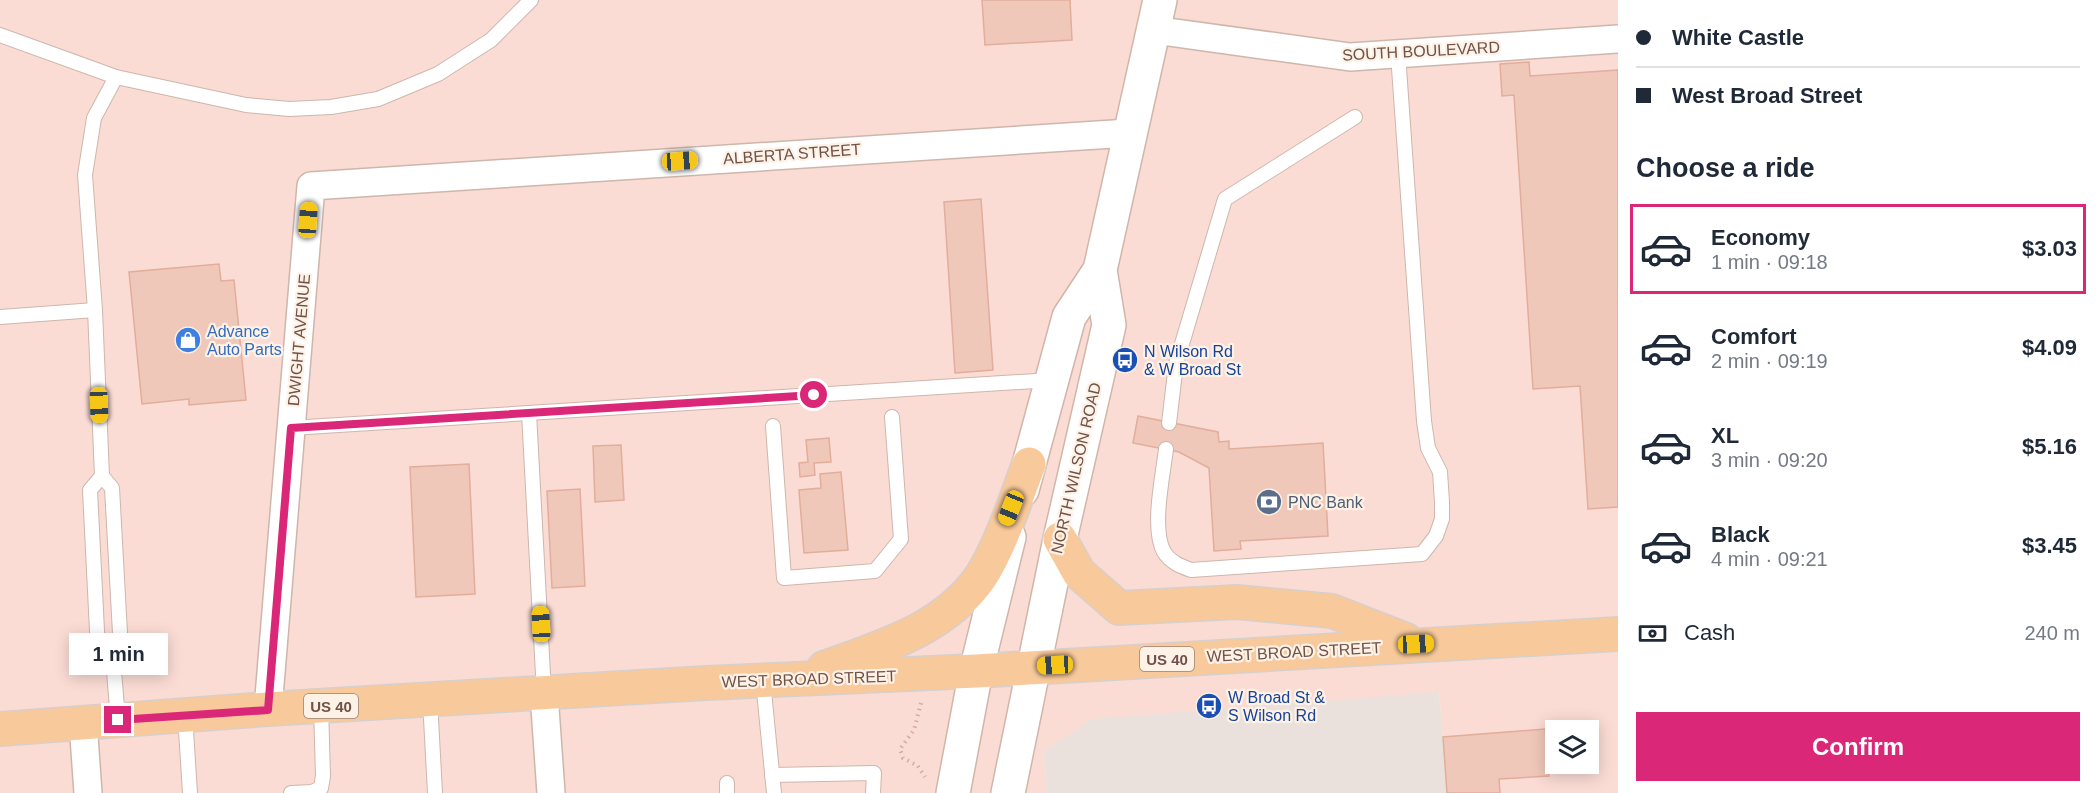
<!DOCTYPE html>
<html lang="en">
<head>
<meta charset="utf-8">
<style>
	:root { --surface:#fff; --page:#f2f2f3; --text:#1f2937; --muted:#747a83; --line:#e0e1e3; --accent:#db2777 }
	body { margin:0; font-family:Arial,sans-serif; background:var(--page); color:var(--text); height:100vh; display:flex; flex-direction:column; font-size:22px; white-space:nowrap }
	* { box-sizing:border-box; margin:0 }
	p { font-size:20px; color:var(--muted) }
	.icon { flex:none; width:33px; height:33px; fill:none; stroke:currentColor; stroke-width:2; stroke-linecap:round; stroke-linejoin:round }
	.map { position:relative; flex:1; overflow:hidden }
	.panel { display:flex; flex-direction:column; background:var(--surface); width:480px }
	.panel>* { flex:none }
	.top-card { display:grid; align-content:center; height:132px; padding:0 18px; background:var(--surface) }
	.fabs { position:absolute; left:1545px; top:720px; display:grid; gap:12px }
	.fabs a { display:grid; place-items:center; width:54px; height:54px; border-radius:0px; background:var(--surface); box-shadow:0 3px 15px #0003; font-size:30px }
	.end { position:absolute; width:27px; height:27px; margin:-14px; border:8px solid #db2777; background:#fff; box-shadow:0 0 0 3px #fff }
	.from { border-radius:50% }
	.bubble { position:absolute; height:42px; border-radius:0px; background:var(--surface); box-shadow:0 3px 15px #0003; font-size:20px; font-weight:800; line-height:42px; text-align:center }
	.car { position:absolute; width:18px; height:36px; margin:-18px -9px; border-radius:8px; box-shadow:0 0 4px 2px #0007; background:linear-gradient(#f5c518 24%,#345 0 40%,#f5c518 0 76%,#345 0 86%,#f5c518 0) }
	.top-card b { display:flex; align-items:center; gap:21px; height:57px; font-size:22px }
	.top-card b+b { border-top:2px solid var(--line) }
	.top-card i { width:15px; height:15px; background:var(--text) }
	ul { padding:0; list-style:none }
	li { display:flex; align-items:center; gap:18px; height:90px; margin:0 12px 9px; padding:0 6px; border:3px solid transparent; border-radius:0px }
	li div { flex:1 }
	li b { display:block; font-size:22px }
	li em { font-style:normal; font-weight:800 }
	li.selected { border-color:var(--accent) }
	li>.icon { width:54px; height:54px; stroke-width:1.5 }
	h2 { padding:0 18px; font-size:27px; line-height:72px }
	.pay { display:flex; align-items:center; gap:15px; height:66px; padding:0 18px; font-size:22px }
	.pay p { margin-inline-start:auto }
	.cta { display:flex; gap:12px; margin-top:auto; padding:12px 18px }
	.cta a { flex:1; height:69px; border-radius:0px; background:var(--accent); color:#fff; font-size:24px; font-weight:800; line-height:69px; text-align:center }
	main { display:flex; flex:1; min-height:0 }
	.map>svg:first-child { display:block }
	.commercial { fill:#fbdcd5; fill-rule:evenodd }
	.industrial { fill:#eae1dc }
	.building { fill:#f0c8ba; stroke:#e2ad9b; stroke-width:1.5 }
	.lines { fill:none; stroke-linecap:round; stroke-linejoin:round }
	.lane-casing { stroke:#ceb6ac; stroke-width:16 }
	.street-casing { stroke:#ceb6ac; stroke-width:30 }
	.secondary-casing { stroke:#d1b5a9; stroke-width:36 }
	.primary-casing { stroke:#d7cfcc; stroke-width:36 }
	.path { stroke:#d4ac9e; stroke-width:4; stroke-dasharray:1.5 4.5; stroke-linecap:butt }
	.lane { stroke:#fff; stroke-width:14 }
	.street { stroke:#fff; stroke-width:27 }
	.secondary { stroke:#fff; stroke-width:33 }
	.primary { stroke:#f8c99b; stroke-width:33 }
	.route { stroke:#db2777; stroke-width:8 }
	.labels { text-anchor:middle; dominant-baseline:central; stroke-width:4.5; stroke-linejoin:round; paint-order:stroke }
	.shield { fill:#fef2e7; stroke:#9b8278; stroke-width:1.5 }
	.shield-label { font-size:15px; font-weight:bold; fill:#715249 }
	.street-label { font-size:16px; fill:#715249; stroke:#fef2e7 }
	.shop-label { font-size:16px; fill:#366cbe; stroke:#fef2e7; text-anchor:start }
	.transit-label { font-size:16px; fill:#164399; stroke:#fef2e7; text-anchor:start }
	.service-label { font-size:16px; fill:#4e5e75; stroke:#fef2e7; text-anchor:start }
</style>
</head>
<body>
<main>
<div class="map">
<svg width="1618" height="793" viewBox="0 0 1618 793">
	<rect width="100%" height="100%" fill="#fbeee1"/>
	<path class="commercial" d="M0,0H1618V793H1447L1439,692L1044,751L1047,793H0ZM1556,730H1588V764H1556Z"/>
	<polygon class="industrial" points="1439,692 1447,793 1047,793 1044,751 1092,719"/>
	<g class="building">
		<polygon points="982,0 1070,0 1072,40 985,45"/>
		<polygon points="1529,62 1530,76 1618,70 1618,507 1588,509 1580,386 1533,389 1514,95 1502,96 1500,64"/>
		<polygon points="981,199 993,370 955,373 944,202"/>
		<polygon points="219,264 221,281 234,280 246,400 189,405 189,399 142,404 129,272"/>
		<polygon points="1138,416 1218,432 1219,442 1229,441 1229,449 1323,443 1328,536 1240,541 1241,549 1214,551 1209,468 1179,452 1133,443"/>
		<polygon points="829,438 831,462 814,463 815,475 800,477 799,463 808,462 806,440"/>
		<polygon points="621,445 624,500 595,502 593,446"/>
		<polygon points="469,464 475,594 416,597 410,467"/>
		<polygon points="841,472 848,550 804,553 799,490 821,488 820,474"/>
		<polygon points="580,489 585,586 552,588 547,491"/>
		<polygon points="1545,729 1549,776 1499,779 1500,793 1447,793 1443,737"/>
	</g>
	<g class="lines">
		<g class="lane-casing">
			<g id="lane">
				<polyline points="0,35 116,77 246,105 289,109 331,107 378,99 438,74 491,40 531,0"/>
				<polyline points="0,317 95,310"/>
				<polyline points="529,413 544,693"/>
				<polyline points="1169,423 1176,364 1225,199 1355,117"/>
				<polyline points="773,426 784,578 875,571 901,539 892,417"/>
				<polyline points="291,428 1051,380"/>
				<path d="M1166,449C1163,475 1151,529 1164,552C1170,562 1180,566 1191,570L1422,554L1436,536L1442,519V502L1440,472L1428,448L1424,421L1398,54"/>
				<polyline points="102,476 90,490 98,651 113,659"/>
				<polyline points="113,659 121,651 112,488 102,476 95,310 85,175 94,118 116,77"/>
				<polyline points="113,659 118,720"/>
				<polyline points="763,681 774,793"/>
				<polyline points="430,700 435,793"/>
				<polyline points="185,715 190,793"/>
				<polyline points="772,775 874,773 873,793"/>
				<polyline points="727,783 727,793"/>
				<polyline points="291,793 312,792 321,788 323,776 321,706"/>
			</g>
		</g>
		<g class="street-casing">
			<g id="street">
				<polyline points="1154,30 1350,57 1618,39"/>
				<polyline points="544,694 551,793"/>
				<polyline points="268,709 311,186 1129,133"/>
				<polyline points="83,722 88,793"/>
			</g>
		</g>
		<g class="secondary-casing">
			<g id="secondary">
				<polyline points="1022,490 1069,317 1100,270 1160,0"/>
				<polyline points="953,793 976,671 1009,537"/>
				<polyline points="1008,793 1060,539 1109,325 1100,270"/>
			</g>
		</g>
		<g class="primary-casing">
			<g id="primary">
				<polyline points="1060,539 1079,573 1119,608 1237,602 1332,611 1406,640"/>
				<path d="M824,668C881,647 943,630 980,578C1000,548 1016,498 1029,464"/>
				<polyline points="0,729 268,709 706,683 976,671 1618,634"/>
			</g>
		</g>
		<polyline class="path" points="921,703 914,730 900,749 903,758 918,766 925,777"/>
		<use href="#lane" class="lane"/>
		<use href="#street" class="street"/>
		<use href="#secondary" class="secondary"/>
		<use href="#primary" class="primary"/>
	</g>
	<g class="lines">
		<polyline class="route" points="118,720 268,710 291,428 814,395"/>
	</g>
	<defs>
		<g id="shop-disc" transform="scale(1.35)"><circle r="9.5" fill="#3f7fe0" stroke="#fef2e7"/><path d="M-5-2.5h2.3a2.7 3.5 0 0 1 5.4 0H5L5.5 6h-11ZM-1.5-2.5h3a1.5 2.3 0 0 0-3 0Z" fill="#fff"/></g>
		<g id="bus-disc" transform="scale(1.35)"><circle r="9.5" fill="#1a4fb4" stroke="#fef2e7"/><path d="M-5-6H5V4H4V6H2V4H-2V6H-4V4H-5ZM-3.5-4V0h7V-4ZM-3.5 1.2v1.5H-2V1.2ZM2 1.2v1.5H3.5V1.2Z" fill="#fff"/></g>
		<g id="bank-disc" transform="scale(1.35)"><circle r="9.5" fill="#5c6f8a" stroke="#fef2e7"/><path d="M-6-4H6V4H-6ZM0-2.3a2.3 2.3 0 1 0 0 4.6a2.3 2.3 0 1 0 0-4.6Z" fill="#fff"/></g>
	</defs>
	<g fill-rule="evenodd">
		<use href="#shop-disc" x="188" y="340"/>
		<use href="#bus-disc" x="1125" y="360"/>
		<use href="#bank-disc" x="1269" y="502"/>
		<use href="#bus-disc" x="1209" y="706"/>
	</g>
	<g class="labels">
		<g class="shield">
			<rect x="1140" y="647" width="54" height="24" rx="4.5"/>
			<rect x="304" y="694" width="54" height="24" rx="4.5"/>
		</g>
		<g class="shield-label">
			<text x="1167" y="659">US 40</text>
			<text x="331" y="706">US 40</text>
		</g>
		<g class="street-label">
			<text transform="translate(1421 51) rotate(-3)">SOUTH BOULEVARD</text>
			<text transform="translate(792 154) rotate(-4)">ALBERTA STREET</text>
			<text transform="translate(299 340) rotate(-85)">DWIGHT AVENUE</text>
			<text transform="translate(1076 468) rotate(-77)">NORTH WILSON ROAD</text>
			<text transform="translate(1294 652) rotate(-3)">WEST BROAD STREET</text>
			<text transform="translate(809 679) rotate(-2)">WEST BROAD STREET</text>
		</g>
		<g class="shop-label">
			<text x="207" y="331">Advance<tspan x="207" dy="18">Auto Parts</tspan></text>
		</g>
		<g class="transit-label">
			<text x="1144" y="351">N Wilson Rd<tspan x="1144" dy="18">&amp; W Broad St</tspan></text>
			<text x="1228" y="697">W Broad St &amp;<tspan x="1228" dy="18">S Wilson Rd</tspan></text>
		</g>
		<g class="service-label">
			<text x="1288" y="502">PNC Bank</text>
		</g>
	</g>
</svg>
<div class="fabs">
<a><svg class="icon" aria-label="layers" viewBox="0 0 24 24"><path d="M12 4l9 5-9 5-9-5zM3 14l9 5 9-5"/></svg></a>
</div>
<i class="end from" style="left:814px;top:395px"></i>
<i class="end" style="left:118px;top:720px"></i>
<div class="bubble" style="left:69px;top:633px;width:99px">1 min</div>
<i class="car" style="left:680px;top:161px;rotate:86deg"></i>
<i class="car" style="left:308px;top:220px;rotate:4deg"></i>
<i class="car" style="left:99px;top:405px;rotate:178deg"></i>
<i class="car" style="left:1011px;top:508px;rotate:202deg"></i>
<i class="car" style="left:541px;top:624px;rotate:357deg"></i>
<i class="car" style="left:1416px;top:644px;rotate:87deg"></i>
<i class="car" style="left:1055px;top:665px;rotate:267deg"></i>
</div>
<section class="panel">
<div class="top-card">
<b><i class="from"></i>White Castle</b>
<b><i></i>West Broad Street</b>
</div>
<h2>Choose a ride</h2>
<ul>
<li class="selected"><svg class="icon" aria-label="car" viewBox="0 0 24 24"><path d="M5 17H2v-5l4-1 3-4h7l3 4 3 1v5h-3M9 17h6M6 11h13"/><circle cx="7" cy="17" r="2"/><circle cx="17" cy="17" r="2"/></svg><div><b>Economy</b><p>1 min · 09:18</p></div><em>$3.03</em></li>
<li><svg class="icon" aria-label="car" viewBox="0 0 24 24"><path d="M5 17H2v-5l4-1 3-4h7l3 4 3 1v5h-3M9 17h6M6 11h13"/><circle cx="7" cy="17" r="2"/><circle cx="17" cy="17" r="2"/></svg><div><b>Comfort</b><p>2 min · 09:19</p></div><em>$4.09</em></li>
<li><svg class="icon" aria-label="car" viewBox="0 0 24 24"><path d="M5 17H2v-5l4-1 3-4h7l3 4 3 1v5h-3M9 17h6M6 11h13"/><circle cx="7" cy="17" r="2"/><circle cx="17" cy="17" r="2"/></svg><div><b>XL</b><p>3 min · 09:20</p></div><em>$5.16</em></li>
<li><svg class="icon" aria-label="car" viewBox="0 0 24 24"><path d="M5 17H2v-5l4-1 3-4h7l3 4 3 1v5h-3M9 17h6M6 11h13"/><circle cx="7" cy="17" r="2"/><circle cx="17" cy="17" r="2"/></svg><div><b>Black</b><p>4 min · 09:21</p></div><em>$3.45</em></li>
</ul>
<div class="pay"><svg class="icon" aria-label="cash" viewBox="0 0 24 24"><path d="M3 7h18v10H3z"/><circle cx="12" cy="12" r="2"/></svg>Cash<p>240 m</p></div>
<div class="cta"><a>Confirm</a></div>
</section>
</main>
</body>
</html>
